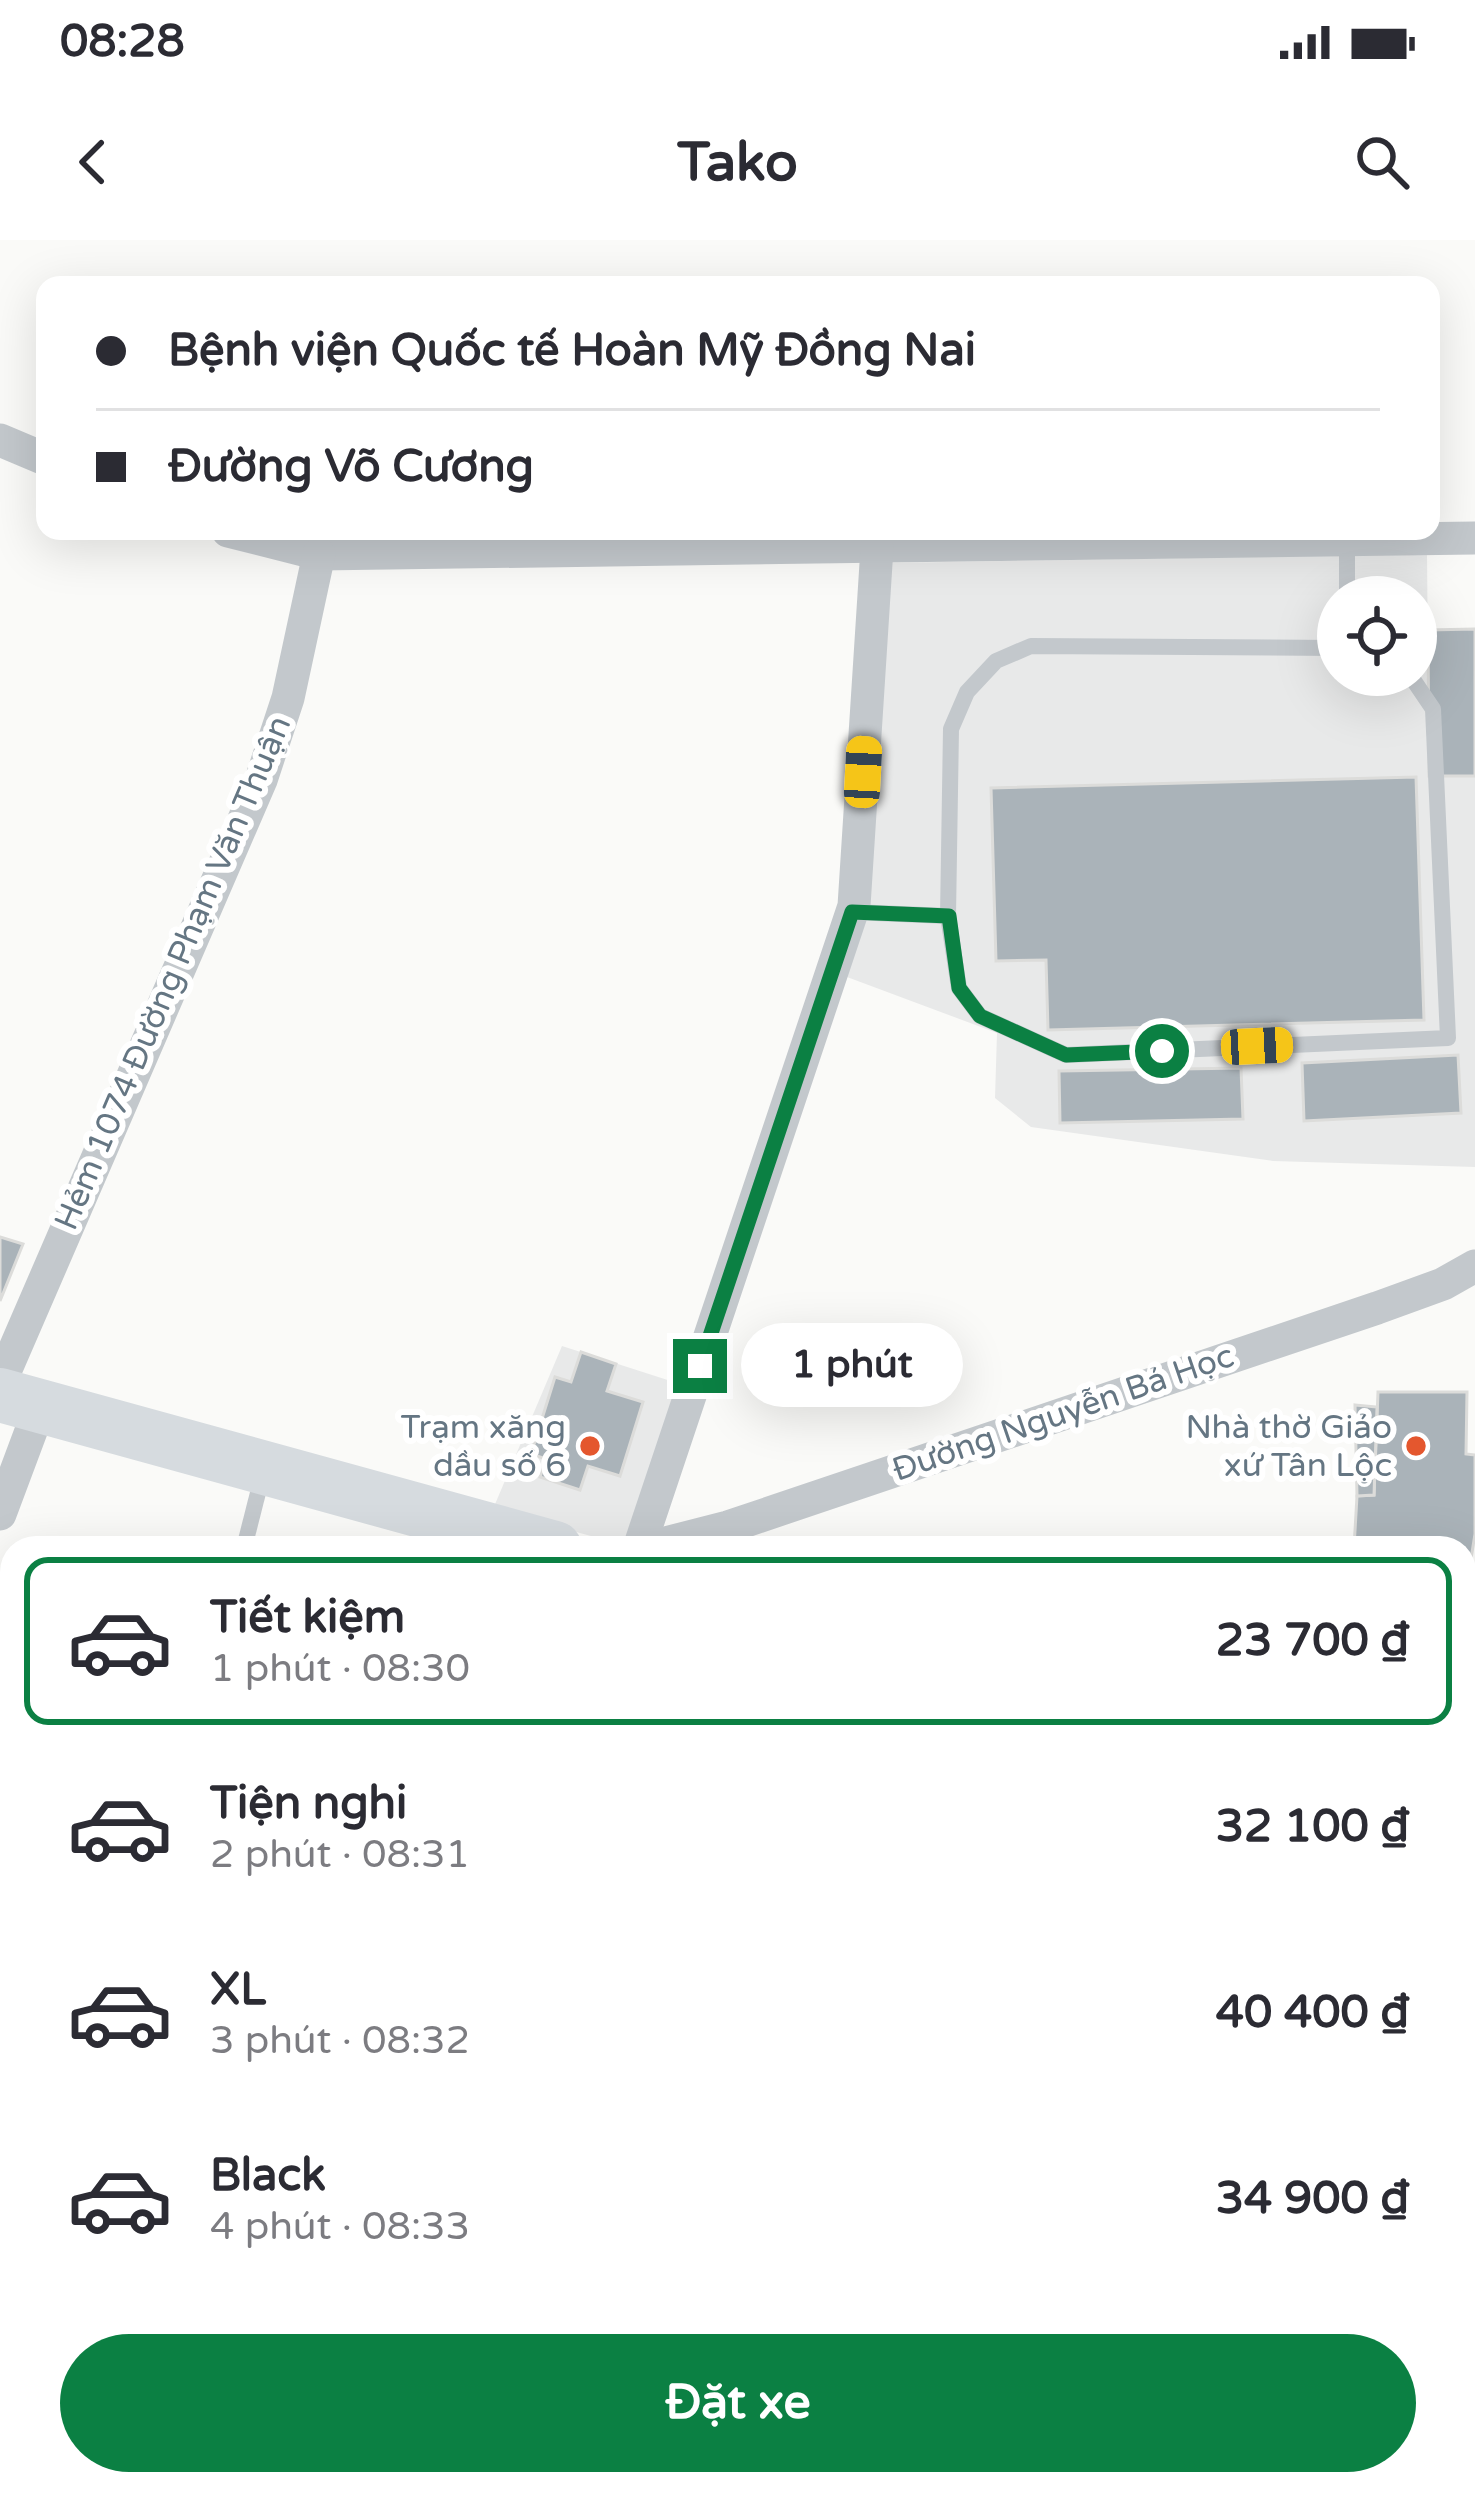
<!DOCTYPE html>
<html lang="vi">
<head>
<meta charset="utf-8">
<style>
	:root { --surface:#fff; --page:#f7f7f7; --text:#2b2b33; --muted:#7c7c81; --line:#e1e1e2; --accent:#0b8043 }
	body { margin:0; font-family:"Varela Round",sans-serif; background:var(--page); color:var(--text); height:100vh; display:flex; flex-direction:column; font-size:45px; white-space:nowrap }
	* { box-sizing:border-box; margin:0 }
	p { font-size:39px; color:var(--muted) }
	.icon { flex:none; width:66px; height:66px; fill:none; stroke:currentColor; stroke-width:2; stroke-linecap:round; stroke-linejoin:round }
	.map { position:relative; flex:1; overflow:hidden }
	.details { position:absolute; left:0px; top:1296px; width:1476px; height:960px; display:flex; flex-direction:column; background:var(--surface); border-radius:36px 36px 0 0; box-shadow:0 12px 48px #0002 }
	.details>* { flex:none }
	.banner { position:absolute; left:36px; top:36px; width:1404px; height:264px; border-radius:24px; box-shadow:0 12px 48px #0002; display:grid; align-content:center; height:264px; padding:0 60px; background:var(--surface) }
	.fabs { position:absolute; left:1317px; top:336px; display:grid; gap:24px }
	.fabs a { display:grid; place-items:center; width:120px; height:120px; border-radius:50%; background:var(--surface); box-shadow:0 12px 48px #0002; font-size:60px }
	.end { position:absolute; width:54px; height:54px; margin:-27px; border:15px solid #0b8043; background:#fff; box-shadow:0 0 0 6px #fff }
	.from { border-radius:50% }
	.bubble { position:absolute; height:84px; border-radius:42px; background:var(--surface); box-shadow:0 12px 48px #0002; font-size:39px; font-weight:700; line-height:84px; text-align:center }
	.car { position:absolute; width:36px; height:72px; margin:-36px -18px; border-radius:15px; box-shadow:0 0 9px 3px #0007; background:linear-gradient(#f5c518 24%,#345 0 40%,#f5c518 0 76%,#345 0 86%,#f5c518 0) }
	.banner b { display:flex; align-items:center; gap:42px; height:114px; font-size:45px }
	.banner b+b { border-top:3px solid var(--line) }
	.banner i { width:30px; height:30px; background:var(--text) }
	ul { padding:21px 0 0; list-style:none }
	li { display:flex; align-items:center; gap:36px; height:168px; margin:0 24px 18px; padding:0 36px; border:6px solid transparent; border-radius:24px }
	li div { flex:1 }
	li b { display:block; font-size:45px }
	li em { font-style:normal; font-weight:700 }
	li.on { border-color:var(--accent) }
	li>.icon { width:108px; height:108px; stroke-width:1.5 }
	.action { display:flex; gap:24px; margin-top:auto; padding:24px 60px }
	.action a { flex:1; height:138px; border-radius:72px; background:var(--accent); color:#fff; font-size:48px; font-weight:700; line-height:138px; text-align:center }
	.status { display:flex; justify-content:space-between; align-items:center; height:84px; padding:0 60px; background:var(--surface); direction:ltr }
	.status svg { height:33px; fill:currentColor }
	header { display:flex; justify-content:space-between; align-items:center; height:156px; padding:0 60px; background:var(--surface); font-size:54px; font-weight:700 }
	.map>svg:first-child { display:block }
	.built { fill:#e8e9e9; fill-rule:evenodd }
	.green { fill:#dadfd7 }
	.building { fill:#aab3b9; stroke:#dcdcda; stroke-width:3 }
	.lines { fill:none; stroke-linecap:round; stroke-linejoin:round }
	.service { stroke:#c3c8cc; stroke-width:16 }
	.minor { stroke:#c3c8cc; stroke-width:33 }
	.primary { stroke:#d6dbdf; stroke-width:54 }
	.route { stroke:#0b8043; stroke-width:15 }
	.poi-dot { fill:#e4572e; stroke:#fff; stroke-width:4.5 }
	.labels { text-anchor:middle; dominant-baseline:central; stroke-width:12; stroke-linejoin:round; paint-order:stroke }
	.street-label { font-size:33px; fill:#657683; stroke:#fff }
	.poi-label { font-size:33px; fill:#657683; stroke:#fff; text-anchor:end }
</style>
</head>
<body>
<div class="status"><b>08:28</b><svg viewBox="0 0 49 12"><path d="M0 12V9h3v3zM5 12V6h3v6zM10 12V3h3v9zM15 12V0h3v12zM26 1h20v11H26zM47 4h2v5h-2z"/></svg></div>
<header><svg class="icon" aria-label="back" viewBox="0 0 24 24"><path d="M15 5l-7 7 7 7"/></svg>Tako<svg class="icon" aria-label="search" viewBox="0 0 24 24"><circle cx="10" cy="10" r="6"/><path d="M15 15l6 6"/></svg></header>
<div class="map">
<svg width="1475" height="2256" viewBox="0 0 1475 2256">
	<rect width="100%" height="100%" fill="#fafaf8"/>
	<g class="built">
		<path d="M1427,314L1429,536H1475V927L1273,921L1031,887L995,858L997,793L847,737L890,323ZM1338,357H1416V435H1338Z"/>
		<polygon points="562,1106 680,1144 627,1306 493,1269"/>
	</g>
	<polygon class="green" points="0,1818 12,1826 12,2185 0,2199"/>
	<g class="building">
		<polygon points="1475,389 1475,536 1429,536 1428,390"/>
		<polygon points="1416,537 1424,780 1048,790 1046,720 996,721 991,548"/>
		<polygon points="1458,815 1461,873 1304,881 1302,823"/>
		<polygon points="1241,828 1243,879 1060,883 1059,831"/>
		<polygon points="0,997 23,1004 0,1061"/>
		<polygon points="581,1112 616,1124 607,1151 643,1162 620,1236 588,1226 580,1250 540,1237 546,1219 531,1214 555,1137 571,1142"/>
		<polygon points="1378,1152 1467,1152 1466,1214 1475,1215 1475,1294 1470,1325 1464,1325 1464,1308 1354,1308 1357,1256 1374,1255"/>
		<polygon points="1355,1165 1377,1167 1374,1255 1357,1256"/>
	</g>
	<g class="lines">
		<g class="service">
			<polyline points="1347,357 1347,300"/>
			<polyline points="852,672 948,676 959,748 980,776 1066,815 1448,798 1433,469 1410,435"/>
			<polyline points="948,676 951,489 967,452 996,421 1031,406 1338,408"/>
			<polyline points="244,1308 263,1233"/>
			<polyline points="1464,2044 1475,2044"/>
			<polyline points="1464,2093 1475,2090"/>
			<polyline points="1196,2256 1208,2244"/>
			<polyline points="1335,2256 1343,2244"/>
		</g>
		<g class="minor">
			<polyline points="0,200 45,219"/>
			<polyline points="228,291 319,314 1475,298"/>
			<polyline points="0,1143 261,540 288,458 319,314"/>
			<polyline points="0,1274 40,1167"/>
			<polyline points="639,1308 854,666 877,308"/>
			<polyline points="646,1308 728,1287 1377,1068 1443,1044 1475,1026"/>
			<polyline points="1464,1390 1475,1392"/>
			<polyline points="0,1479 12,1483"/>
			<polyline points="1464,1505 1475,1443"/>
			<polyline points="651,2244 678,2256"/>
			<polyline points="301,2256 309,2244"/>
			<polyline points="738,2256 747,2244"/>
		</g>
		<g class="primary">
			<polyline points="0,1155 555,1308"/>
			<polyline points="1464,1570 1475,1578"/>
		</g>
	</g>
	<g class="lines">
		<polyline class="route" points="700,1126 852,672 949,676 959,748 980,776 1066,815 1162,811"/>
	</g>
	<g class="poi-dot">
		<circle cx="590" cy="1206" r="12"/>
		<circle cx="1416" cy="1206" r="12"/>
	</g>
	<g class="labels">
		<g class="street-label">
			<text transform="translate(173 733) rotate(-67)">Hẻm 1074 Đường Phạm Văn Thuận</text>
			<text transform="translate(1063 1173) rotate(-19)">Đường Nguyễn Bá Học</text>
		</g>
		<g class="poi-label">
			<text x="566" y="1187">Trạm xăng<tspan x="566" dy="38">dầu số 6</tspan></text>
			<text x="1392" y="1187">Nhà thờ Giáo<tspan x="1392" dy="38">xứ Tân Lộc</tspan></text>
		</g>
	</g>
</svg>
<div class="fabs">
<a><svg class="icon" aria-label="locate" viewBox="0 0 24 24"><circle cx="12" cy="12" r="6"/><path d="M12 2v4M12 18v4M2 12h4M18 12h4"/></svg></a>
</div>
<i class="end from" style="left:1162px;top:811px"></i>
<i class="end" style="left:700px;top:1126px"></i>
<div class="bubble" style="left:741px;top:1083px;width:222px">1 phút</div>
<i class="car" style="left:863px;top:532px;rotate:3deg"></i>
<i class="car" style="left:1257px;top:806px;rotate:87deg"></i>
<div class="banner">
<b><i class="from"></i>Bệnh viện Quốc tế Hoàn Mỹ Đồng Nai</b>
<b><i></i>Đường Võ Cương</b>
</div>
<section class="details">
<ul>
<li class="on"><svg class="icon" aria-label="car" viewBox="0 0 24 24"><path d="M5 17H2v-5l4-1 3-4h7l3 4 3 1v5h-3M9 17h6M6 11h13"/><circle cx="7" cy="17" r="2"/><circle cx="17" cy="17" r="2"/></svg><div><b>Tiết kiệm</b><p>1 phút · 08:30</p></div><em>23 700 ₫</em></li>
<li><svg class="icon" aria-label="car" viewBox="0 0 24 24"><path d="M5 17H2v-5l4-1 3-4h7l3 4 3 1v5h-3M9 17h6M6 11h13"/><circle cx="7" cy="17" r="2"/><circle cx="17" cy="17" r="2"/></svg><div><b>Tiện nghi</b><p>2 phút · 08:31</p></div><em>32 100 ₫</em></li>
<li><svg class="icon" aria-label="car" viewBox="0 0 24 24"><path d="M5 17H2v-5l4-1 3-4h7l3 4 3 1v5h-3M9 17h6M6 11h13"/><circle cx="7" cy="17" r="2"/><circle cx="17" cy="17" r="2"/></svg><div><b>XL</b><p>3 phút · 08:32</p></div><em>40 400 ₫</em></li>
<li><svg class="icon" aria-label="car" viewBox="0 0 24 24"><path d="M5 17H2v-5l4-1 3-4h7l3 4 3 1v5h-3M9 17h6M6 11h13"/><circle cx="7" cy="17" r="2"/><circle cx="17" cy="17" r="2"/></svg><div><b>Black</b><p>4 phút · 08:33</p></div><em>34 900 ₫</em></li>
</ul>
<div class="action"><a>Đặt xe</a></div>
</section>
</div>
</body>
</html>
